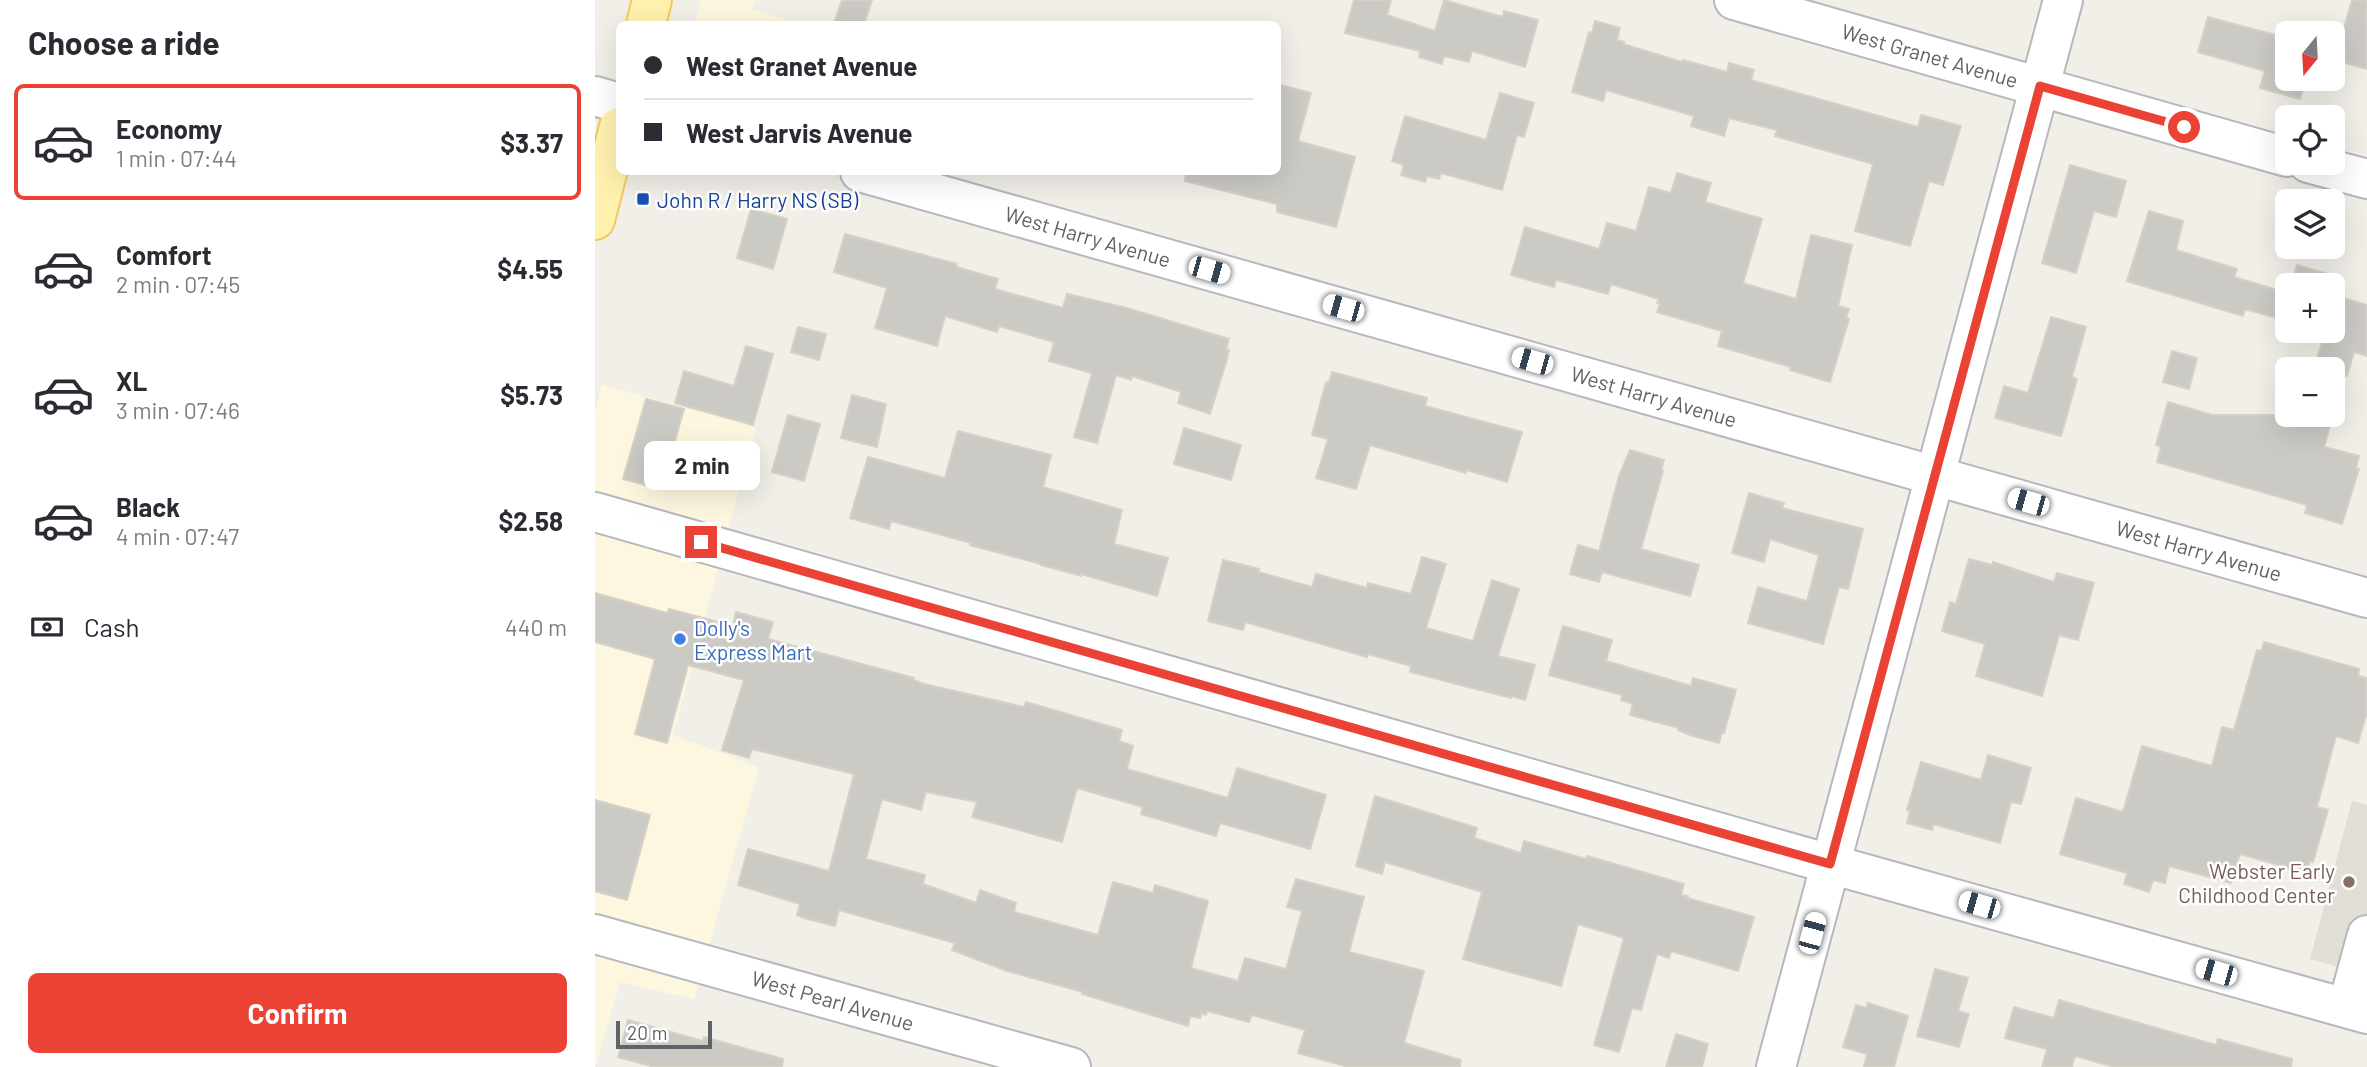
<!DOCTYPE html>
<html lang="en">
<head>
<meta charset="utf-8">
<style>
	:root { --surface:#fff; --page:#f7f7f7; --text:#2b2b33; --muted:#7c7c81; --line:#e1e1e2; --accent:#ea4335 }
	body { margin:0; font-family:Barlow,sans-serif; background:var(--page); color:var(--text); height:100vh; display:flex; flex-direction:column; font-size:26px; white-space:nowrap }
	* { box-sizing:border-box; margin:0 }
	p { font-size:23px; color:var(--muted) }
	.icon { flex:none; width:38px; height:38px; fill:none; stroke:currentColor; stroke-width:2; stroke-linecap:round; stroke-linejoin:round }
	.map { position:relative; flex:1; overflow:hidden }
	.sheet { display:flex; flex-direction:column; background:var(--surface); width:595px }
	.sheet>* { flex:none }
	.banner { position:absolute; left:21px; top:21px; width:665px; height:154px; border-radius:10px; box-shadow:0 7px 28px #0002; display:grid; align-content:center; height:154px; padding:0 28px; background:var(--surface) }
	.needle { width:46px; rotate:198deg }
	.fabs { position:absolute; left:1680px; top:21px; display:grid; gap:14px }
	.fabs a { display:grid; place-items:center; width:70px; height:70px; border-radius:10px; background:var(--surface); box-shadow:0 7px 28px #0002; font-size:35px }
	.scale { position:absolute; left:21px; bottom:18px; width:96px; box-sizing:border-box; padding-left:7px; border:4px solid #5f6368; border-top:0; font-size:19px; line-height:24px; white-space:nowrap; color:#5f6368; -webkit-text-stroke:5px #fff; paint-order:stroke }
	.end { position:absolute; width:32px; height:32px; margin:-16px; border:9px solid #ea4335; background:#fff; box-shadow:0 0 0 4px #fff }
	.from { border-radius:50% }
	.bubble { position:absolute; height:49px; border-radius:10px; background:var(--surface); box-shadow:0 7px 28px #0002; font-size:23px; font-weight:700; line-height:49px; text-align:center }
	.car { position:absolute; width:21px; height:42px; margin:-21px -10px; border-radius:9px; box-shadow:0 0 5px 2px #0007; background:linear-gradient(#fff 24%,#345 0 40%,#fff 0 76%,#345 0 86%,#fff 0) }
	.banner b { display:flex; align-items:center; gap:24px; height:66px; font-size:26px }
	.banner b+b { border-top:2px solid var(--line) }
	.banner i { width:18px; height:18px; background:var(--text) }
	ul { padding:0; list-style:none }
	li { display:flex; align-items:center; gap:21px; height:116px; margin:0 14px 10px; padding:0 14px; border:4px solid transparent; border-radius:10px }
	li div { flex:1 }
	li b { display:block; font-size:26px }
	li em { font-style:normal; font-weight:700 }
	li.current { border-color:var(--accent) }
	li>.icon { width:63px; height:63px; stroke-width:1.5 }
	h2 { padding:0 28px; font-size:32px; line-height:84px }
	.pay { display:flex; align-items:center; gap:18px; height:77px; padding:0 28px; font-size:26px }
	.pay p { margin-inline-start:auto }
	.action { display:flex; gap:14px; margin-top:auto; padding:14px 28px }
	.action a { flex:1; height:80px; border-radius:10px; background:var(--accent); color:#fff; font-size:28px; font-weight:700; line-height:80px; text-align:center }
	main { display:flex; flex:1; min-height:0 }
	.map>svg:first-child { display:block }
	.commercial { fill:#fef7e0 }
	.education { fill:#e1ded6 }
	.building { fill:#cccac5; stroke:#d6d1c6; stroke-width:2 }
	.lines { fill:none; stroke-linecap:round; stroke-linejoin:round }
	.minor-casing { stroke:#b5b8bc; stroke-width:42 }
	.major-casing { stroke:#f2c960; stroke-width:42 }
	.minor { stroke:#fff; stroke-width:38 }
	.major { stroke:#fff2af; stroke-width:38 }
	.route { stroke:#ea4335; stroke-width:9 }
	.transit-dot { fill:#1a4fb4; stroke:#fff; stroke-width:2.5 }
	.shop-dot { fill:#3f7fe0; stroke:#fff; stroke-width:2.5 }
	.education-dot { fill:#8d6e63; stroke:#fff; stroke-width:2.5 }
	.labels { text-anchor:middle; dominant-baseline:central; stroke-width:5; stroke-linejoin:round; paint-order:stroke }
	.street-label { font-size:21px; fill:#5f6368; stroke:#fff }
	.transit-label { font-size:21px; fill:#164399; stroke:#fff; text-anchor:start }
	.shop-label { font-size:21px; fill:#366cbe; stroke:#fff; text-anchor:start }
	.education-label { font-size:21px; fill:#785e54; stroke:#fff; text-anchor:end }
</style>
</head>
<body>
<main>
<section class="sheet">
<h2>Choose a ride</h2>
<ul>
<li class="current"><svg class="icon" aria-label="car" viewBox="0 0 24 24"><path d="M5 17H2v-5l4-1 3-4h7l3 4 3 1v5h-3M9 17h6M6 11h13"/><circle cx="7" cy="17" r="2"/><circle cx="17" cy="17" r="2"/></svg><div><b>Economy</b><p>1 min · 07:44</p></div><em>$3.37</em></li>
<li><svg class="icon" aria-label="car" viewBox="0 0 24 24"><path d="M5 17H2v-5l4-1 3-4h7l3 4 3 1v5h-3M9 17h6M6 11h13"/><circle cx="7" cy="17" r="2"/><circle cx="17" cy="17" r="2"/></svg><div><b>Comfort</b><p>2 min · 07:45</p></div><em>$4.55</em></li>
<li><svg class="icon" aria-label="car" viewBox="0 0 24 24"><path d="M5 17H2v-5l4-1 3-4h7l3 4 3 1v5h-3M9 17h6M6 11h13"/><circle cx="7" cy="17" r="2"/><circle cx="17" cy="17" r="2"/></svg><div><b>XL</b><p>3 min · 07:46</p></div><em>$5.73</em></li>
<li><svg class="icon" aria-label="car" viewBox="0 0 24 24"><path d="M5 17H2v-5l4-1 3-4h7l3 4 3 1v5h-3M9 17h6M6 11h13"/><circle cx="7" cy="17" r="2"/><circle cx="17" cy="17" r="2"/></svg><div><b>Black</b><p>4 min · 07:47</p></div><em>$2.58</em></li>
</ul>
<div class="pay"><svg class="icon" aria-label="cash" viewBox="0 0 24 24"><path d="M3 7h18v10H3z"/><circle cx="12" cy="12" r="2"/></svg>Cash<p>440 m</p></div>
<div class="action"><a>Confirm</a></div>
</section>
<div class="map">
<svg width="1772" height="1067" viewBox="0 0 1772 1067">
	<rect width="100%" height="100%" fill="#f1efe8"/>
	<g class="commercial">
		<polygon points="106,0 159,0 157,9 204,24 100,24"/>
		<polygon points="7,385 161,427 78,735 164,767 99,999 25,982 0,1067 0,411"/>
	</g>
	<polygon class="education" points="1757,801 1772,805 1772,975 1715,959"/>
	<g class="building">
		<polygon points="247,0 277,0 269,24 239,24"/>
		<polygon points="759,0 796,0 792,15 840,31 849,0 908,17 909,11 943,20 930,67 877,51 874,62 849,56 847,64 824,57 825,51 750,33"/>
		<polygon points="1757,0 1772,0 1772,69 1740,60"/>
		<polygon points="1613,17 1680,35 1683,35 1685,25 1713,33 1692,33 1692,79 1711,79 1705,99 1665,88 1670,71 1603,52"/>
		<polygon points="1000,21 1025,28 1022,40 1029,42 1028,44 1087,62 1088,60 1132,72 1134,63 1159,70 1156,80 1323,127 1326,115 1366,126 1348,185 1334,181 1315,246 1260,231 1278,164 1180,136 1182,130 1134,118 1129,136 1096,126 1099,116 1011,90 1008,101 977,92 994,32 997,33"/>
		<polygon points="682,84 716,93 703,141 760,157 741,227 682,212 682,204 590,181 591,172 682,172"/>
		<polygon points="905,93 939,103 929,137 922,135 907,190 846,173 844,179 832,176 830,182 806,175 809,165 797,161 810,116 891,140"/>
		<polygon points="1475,165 1531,181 1521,217 1499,211 1481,273 1447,263"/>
		<polygon points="1082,173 1116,183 1110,202 1167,219 1148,283 1201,299 1216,235 1257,245 1243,306 1254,309 1251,318 1254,319 1235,382 1195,370 1196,367 1123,346 1127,331 1062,312 1065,304 1062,303 1064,299 1016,284 1013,294 961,280 959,287 916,275 930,227 1004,249 1012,223 1041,231 1054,187 1076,193"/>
		<polygon points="156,209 192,219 178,269 142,258"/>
		<polygon points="1554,211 1588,221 1581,250 1642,269 1639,277 1692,293 1692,321 1650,309 1648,316 1532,281"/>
		<polygon points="250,234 362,264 361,267 403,279 400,289 468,308 472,294 532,308 634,339 631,349 634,350 632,359 615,414 583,403 586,392 537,376 536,380 521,375 502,443 479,437 497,373 454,361 459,342 404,326 402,332 350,316 342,346 280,328 292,288 239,272"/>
		<polygon points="1702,265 1736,275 1733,285 1696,285"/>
		<polygon points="1738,295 1772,305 1772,356 1759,352 1752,376 1738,372 1738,369 1720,366 1730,332 1727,331 1738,331"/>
		<polygon points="1456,317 1491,327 1477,377 1482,379 1466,436 1400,418 1409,386 1433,393"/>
		<polygon points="203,327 231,334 224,360 196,352"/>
		<polygon points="151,346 178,354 158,425 80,403 89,371 139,386"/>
		<polygon points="1577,351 1602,358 1594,389 1568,382"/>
		<polygon points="737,372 832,398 830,406 927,432 912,482 872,470 871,473 775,445 761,489 721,478 733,439 717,435 731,382 734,383"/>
		<polygon points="257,395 291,404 282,447 246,438"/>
		<polygon points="51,399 89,409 66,489 28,479"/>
		<polygon points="1573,402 1617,415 1738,415 1729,447 1764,456 1761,468 1764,469 1747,524 1710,513 1712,505 1562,462 1566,447 1561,445"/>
		<polygon points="193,415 225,424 209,481 177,472"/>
		<polygon points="589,428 646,445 636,480 579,464"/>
		<polygon points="363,431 456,455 448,487 527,510 519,544 573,558 562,596 486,574 486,576 446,565 446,564 375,545 376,543 296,521 294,529 255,518 273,457 350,478"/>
		<polygon points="1035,450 1069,460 1066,471 1068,471 1046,549 1104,565 1095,596 1007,572 1004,582 975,574 983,545 1004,551 1024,476"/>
		<polygon points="1154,493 1189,503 1187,508 1268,529 1253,589 1244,587 1228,644 1153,623 1163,587 1212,601 1224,555 1175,539 1169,562 1137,553"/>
		<polygon points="827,557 851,564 831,628 878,641 897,580 924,589 903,656 940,665 930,700 916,696 916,698 815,672 816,666 773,654 772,657 650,622 648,630 613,621 628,560 664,569 663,572 717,587 721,574 772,588 773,583 816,594"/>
		<polygon points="1374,559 1397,565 1398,562 1459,582 1462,573 1499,583 1483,640 1464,635 1447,696 1381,676 1390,644 1347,631 1355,602 1361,604"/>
		<polygon points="0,593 72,613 74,609 138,626 141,612 178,622 173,639 319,678 318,680 329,684 429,707 431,702 527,730 524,741 538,746 532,769 633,798 642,768 731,795 715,849 625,823 621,836 546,814 548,807 482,788 467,842 377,817 382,802 331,792 326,810 287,799 271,859 330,875 328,884 381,903 385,890 421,903 419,912 503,935 518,882 558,893 560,885 613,901 596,968 643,981 650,958 691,969 707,911 692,907 701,879 769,897 754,952 829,971 809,1043 866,1060 865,1067 753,1067 703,1053 710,1030 657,1015 654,1022 612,1011 611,1015 607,1013 605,1018 595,1016 593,1026 487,994 488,992 412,971 357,950 360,943 244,910 240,926 209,918 202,915 205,904 143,885 153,849 234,871 259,774 157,749 154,758 127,750 149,680 93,665 72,743 40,734 60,659 0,642"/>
		<polygon points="968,626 1017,640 1011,661 1096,686 1098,678 1141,690 1129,733 1127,732 1124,743 1095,735 1083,730 1084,728 1035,715 1038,704 1026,700 1027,695 954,675"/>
		<polygon points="1669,642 1764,669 1763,676 1772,678 1772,712 1763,743 1741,736 1722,807 1733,810 1718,862 1715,861 1711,873 1645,854 1636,883 1574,866 1570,883 1558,880 1554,892 1529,884 1532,873 1465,854 1481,798 1528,812 1547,746 1617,766 1627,727 1639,730 1662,650 1666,651"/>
		<polygon points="1393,755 1436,768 1426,804 1416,802 1405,843 1338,824 1337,830 1312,823 1315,811 1312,810 1326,762 1386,780"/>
		<polygon points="780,796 882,828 879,838 926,853 929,841 991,859 992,856 1089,884 1086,895 1093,896 1092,898 1159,917 1143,971 1076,951 1074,958 1062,954 1046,1010 1037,1008 1024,1052 999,1045 1029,938 983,924 966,986 868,959 887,892 790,862 787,874 761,866"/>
		<polygon points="0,800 55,815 32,900 0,891"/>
		<polygon points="1340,969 1373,978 1363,1011 1374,1014 1364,1047 1322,1036"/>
		<polygon points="1464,1000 1621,1045 1623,1039 1697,1059 1696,1067 1520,1067 1480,1056 1477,1067 1447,1067 1452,1049 1410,1038 1419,1007 1459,1018"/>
		<polygon points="1273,1003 1313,1016 1299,1067 1269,1067 1272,1054 1248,1047 1261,1005 1271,1008"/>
		<polygon points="33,1020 108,1041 109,1037 188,1059 187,1067 59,1067 23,1057"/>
		<polygon points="1081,1034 1113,1044 1107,1067 1071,1067"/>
	</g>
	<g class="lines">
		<g class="minor-casing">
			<g id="minor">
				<polyline points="1139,0 1692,157"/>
				<polyline points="0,96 24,103"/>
				<polyline points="1713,163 1772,179"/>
				<polyline points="265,172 1772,598"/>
				<polyline points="0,512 1235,864 1772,1014"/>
				<polyline points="0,934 476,1067"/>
				<polyline points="1752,1008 1772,935"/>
				<polyline points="1181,1067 1468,0"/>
			</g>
		</g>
		<g class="major-casing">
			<g id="major">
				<polyline points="51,24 57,0"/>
				<polyline points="0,220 24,127"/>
			</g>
		</g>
		<use href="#minor" class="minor"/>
		<use href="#major" class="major"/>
	</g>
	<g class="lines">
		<polyline class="route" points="106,542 1235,864 1445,86 1589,127"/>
	</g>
	<rect class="transit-dot" x="41" y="192" width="14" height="14" rx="3.5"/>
	<circle class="shop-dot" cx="85" cy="639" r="7"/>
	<circle class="education-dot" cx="1754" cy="882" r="7"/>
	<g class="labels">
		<g class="street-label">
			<text transform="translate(1335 55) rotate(16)">West Granet Avenue</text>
			<text transform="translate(493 236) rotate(16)">West Harry Avenue</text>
			<text transform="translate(1059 396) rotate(16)">West Harry Avenue</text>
			<text transform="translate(1604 550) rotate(16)">West Harry Avenue</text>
			<text transform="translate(238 1000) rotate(16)">West Pearl Avenue</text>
		</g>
		<g class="transit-label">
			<text x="62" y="199">John R / Harry NS (SB)</text>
		</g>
		<g class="shop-label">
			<text x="99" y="627">Dolly's<tspan x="99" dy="24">Express Mart</tspan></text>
		</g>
		<g class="education-label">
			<text x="1740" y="870">Webster Early<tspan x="1740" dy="24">Childhood Center</tspan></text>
		</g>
	</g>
</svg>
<div class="fabs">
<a><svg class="needle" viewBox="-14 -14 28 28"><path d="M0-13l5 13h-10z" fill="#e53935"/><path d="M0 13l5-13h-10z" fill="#7c7c81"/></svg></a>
<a><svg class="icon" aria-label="locate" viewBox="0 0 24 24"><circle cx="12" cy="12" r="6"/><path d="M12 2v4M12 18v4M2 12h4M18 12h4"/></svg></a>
<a><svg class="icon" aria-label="layers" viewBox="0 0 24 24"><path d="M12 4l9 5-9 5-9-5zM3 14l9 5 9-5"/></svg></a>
<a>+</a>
<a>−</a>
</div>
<div class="scale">20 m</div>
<i class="end from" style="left:1589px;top:127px"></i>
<i class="end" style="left:106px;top:542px"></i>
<div class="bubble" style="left:49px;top:441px;width:116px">2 min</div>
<i class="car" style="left:614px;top:270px;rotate:106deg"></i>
<i class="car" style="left:748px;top:308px;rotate:286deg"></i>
<i class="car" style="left:937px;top:361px;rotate:286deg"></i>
<i class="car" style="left:1433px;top:502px;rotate:286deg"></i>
<i class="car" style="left:1384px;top:905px;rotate:286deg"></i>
<i class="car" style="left:1217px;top:933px;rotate:15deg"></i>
<i class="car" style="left:1621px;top:972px;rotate:286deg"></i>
<div class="banner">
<b><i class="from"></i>West Granet Avenue</b>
<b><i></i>West Jarvis Avenue</b>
</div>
</div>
</main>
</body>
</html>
